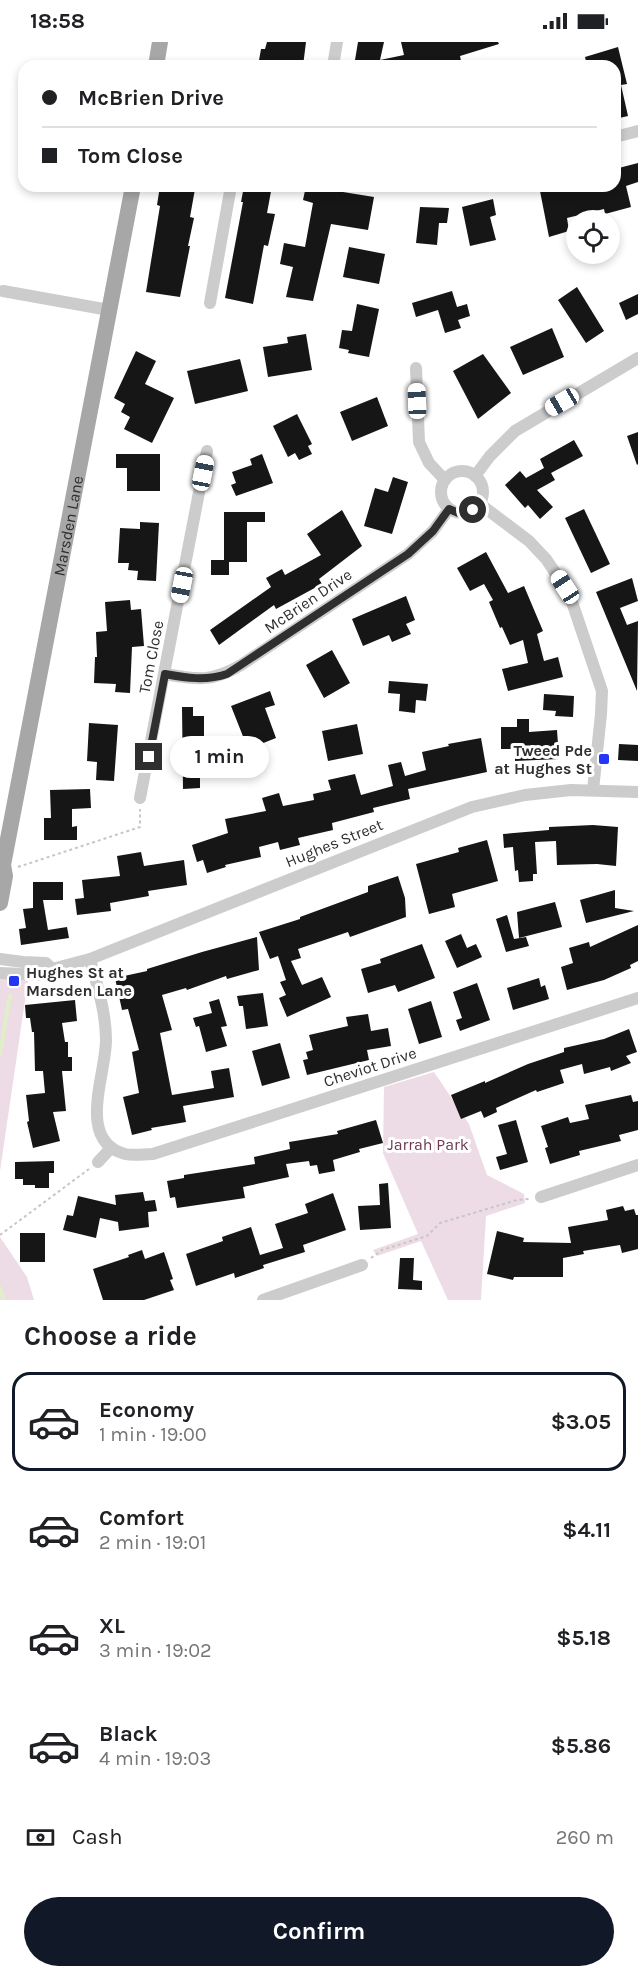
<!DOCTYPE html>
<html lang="en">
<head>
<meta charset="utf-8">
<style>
	:root { --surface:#fff; --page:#f2f2f2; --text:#202124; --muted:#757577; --line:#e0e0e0; --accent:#111827 }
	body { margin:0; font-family:Karla,sans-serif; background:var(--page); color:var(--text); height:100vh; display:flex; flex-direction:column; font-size:22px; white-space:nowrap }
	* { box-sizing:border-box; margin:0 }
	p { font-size:20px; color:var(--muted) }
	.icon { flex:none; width:33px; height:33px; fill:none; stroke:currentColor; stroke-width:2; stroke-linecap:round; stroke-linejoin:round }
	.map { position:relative; height:1258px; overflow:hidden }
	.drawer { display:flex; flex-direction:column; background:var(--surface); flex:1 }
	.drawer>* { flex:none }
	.top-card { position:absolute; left:18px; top:18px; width:603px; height:132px; border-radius:18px; box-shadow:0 3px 9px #0003; display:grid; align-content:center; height:132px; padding:0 24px; background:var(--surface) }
	.fabs { position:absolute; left:566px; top:168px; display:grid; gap:12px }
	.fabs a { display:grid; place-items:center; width:54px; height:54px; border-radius:50%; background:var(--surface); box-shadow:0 3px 9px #0003; font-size:30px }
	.end { position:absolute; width:27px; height:27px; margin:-14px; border:8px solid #2f2f2f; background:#fff; box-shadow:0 0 0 3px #fff }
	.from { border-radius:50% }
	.bubble { position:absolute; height:42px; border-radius:21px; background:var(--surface); box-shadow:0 3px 9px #0003; font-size:20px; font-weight:700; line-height:42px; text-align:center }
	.car { position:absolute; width:18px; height:36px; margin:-18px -9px; border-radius:8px; box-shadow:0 0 4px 2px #0007; background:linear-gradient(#fff 24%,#345 0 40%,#fff 0 76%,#345 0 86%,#fff 0) }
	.top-card b { display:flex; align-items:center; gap:21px; height:57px; font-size:22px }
	.top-card b+b { border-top:2px solid var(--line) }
	.top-card i { width:15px; height:15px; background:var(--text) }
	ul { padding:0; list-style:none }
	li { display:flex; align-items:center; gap:18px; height:99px; margin:0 12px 9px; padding:0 12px; border:3px solid transparent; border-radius:18px }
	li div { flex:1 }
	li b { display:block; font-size:22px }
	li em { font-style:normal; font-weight:700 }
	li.current { border-color:var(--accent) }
	li>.icon { width:54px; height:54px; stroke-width:1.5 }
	h2 { padding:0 24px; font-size:27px; line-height:72px }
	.pay { display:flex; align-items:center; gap:15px; height:66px; padding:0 24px; font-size:22px }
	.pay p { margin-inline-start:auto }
	.action { display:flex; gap:12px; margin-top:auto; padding:12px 24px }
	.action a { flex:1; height:69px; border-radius:36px; background:var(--accent); color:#fff; font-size:24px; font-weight:700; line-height:69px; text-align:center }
	.status { display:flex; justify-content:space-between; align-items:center; height:42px; padding:0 30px; background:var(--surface); direction:ltr }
	.status svg { height:16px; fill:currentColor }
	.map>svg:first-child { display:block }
	.green { fill:#eddce5 }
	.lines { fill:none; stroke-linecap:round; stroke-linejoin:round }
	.stream { stroke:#e0efc7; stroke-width:4 }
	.building { fill:#161616 }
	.path { stroke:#c6c6c6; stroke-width:2; stroke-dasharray:3 3; stroke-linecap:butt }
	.minor { stroke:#ccc; stroke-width:12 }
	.major { stroke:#a7a7a7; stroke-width:16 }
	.route { stroke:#2f2f2f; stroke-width:8 }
	.poi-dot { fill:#2436f3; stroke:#fff; stroke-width:2 }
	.labels { text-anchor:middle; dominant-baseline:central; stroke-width:6; stroke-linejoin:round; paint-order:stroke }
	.street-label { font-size:16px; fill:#2f2f2f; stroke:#fff }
	.poi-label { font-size:16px; font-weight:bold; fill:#2f2f2f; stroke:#fff; text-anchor:end }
	.park-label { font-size:16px; fill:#6f3953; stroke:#fff }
</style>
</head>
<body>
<div class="status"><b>18:58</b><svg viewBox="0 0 49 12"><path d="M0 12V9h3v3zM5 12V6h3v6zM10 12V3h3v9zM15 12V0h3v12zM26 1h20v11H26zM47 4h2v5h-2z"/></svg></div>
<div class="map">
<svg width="638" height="1258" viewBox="0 0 638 1258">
	<rect width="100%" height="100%" fill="#fff"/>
	<g class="green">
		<polygon points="4,935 28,938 0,1129 0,937"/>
		<polygon points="434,1030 469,1082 487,1133 524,1152 525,1161 486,1174 481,1258 448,1258 421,1199 377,1214 373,1208 418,1192 383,1111 384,1045"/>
		<polygon points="0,1195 27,1235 34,1258 0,1258"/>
	</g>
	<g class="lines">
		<g class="stream">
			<polyline points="0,1012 10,953"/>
			<polyline points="0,1246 4,1258"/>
		</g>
	</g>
	<g class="building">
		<polygon points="267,0 306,0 303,24 258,24 261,7 265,7"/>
		<polygon points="358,0 384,0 380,18 404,13 401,0 498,0 499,2 460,14 462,24 354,24"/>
		<polygon points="618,5 627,42 621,43 628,74 615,77 615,24 587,24 585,15"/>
		<polygon points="638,121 638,140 626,144 631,165 605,172 604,167 567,176 569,189 549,195 539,144 615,144 615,127"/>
		<polygon points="160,144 177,144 195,147 190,175 194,176 188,204 190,204 180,255 146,250 160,164 157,163"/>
		<polygon points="244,144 272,144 267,171 275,172 268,204 264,203 253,262 225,256 243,160 241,160"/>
		<polygon points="306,144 374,155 368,188 331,182 313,259 286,255 293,225 280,222 284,201 305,205 313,161 303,158"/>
		<polygon points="493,157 496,173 490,175 496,198 470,204 462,165"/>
		<polygon points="420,165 449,166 447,181 439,181 437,203 416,201"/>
		<polygon points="349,205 385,212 379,242 343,235"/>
		<polygon points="577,245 604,289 586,301 558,258"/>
		<polygon points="452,249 457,265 467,262 470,274 458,278 461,286 445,291 438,268 416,275 412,261"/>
		<polygon points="638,252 638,272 626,278 619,261"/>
		<polygon points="357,262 379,267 369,315 348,311 349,308 339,306 342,288 352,289"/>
		<polygon points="552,286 564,315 523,333 510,305"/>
		<polygon points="306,292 312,328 268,335 263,305 288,301 287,295"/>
		<polygon points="136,309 156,319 145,342 174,356 152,401 124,387 130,375 121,370 125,362 114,356"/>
		<polygon points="483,312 511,351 478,377 453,329"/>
		<polygon points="240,317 248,349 195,362 187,329"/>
		<polygon points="377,355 388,384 352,399 340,370"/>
		<polygon points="297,372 312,402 308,404 312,412 299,418 295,411 288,415 273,384"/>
		<polygon points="638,390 638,422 637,423 627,394"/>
		<polygon points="574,398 583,414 551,431 555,438 537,448 553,465 540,477 528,463 525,466 505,443 520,429 526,436 544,426 540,417"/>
		<polygon points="116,412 160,412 160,449 127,449 127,426 116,426"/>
		<polygon points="262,412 273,441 236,454 231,443 236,441 232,430 252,423 250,417"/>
		<polygon points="393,435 408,440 392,492 364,484 375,446 388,450"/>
		<polygon points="584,467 610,522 591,531 565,476"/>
		<polygon points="342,468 362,504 319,537 322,542 276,567 274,563 219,603 210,588 271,545 266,536 282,527 285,533 321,513 307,492"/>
		<polygon points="224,470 265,470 265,480 247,480 247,520 229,520 229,533 211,533 211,518 224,518"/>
		<polygon points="140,480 159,481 156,539 137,538 138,529 128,528 129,521 118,521 120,486 140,487"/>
		<polygon points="486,510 508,551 524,544 543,589 537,592 544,619 558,615 563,635 508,649 502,627 528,621 523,598 510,603 502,585 500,586 489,560 493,558 484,542 470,549 457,526"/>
		<polygon points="632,536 638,559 620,566 627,583 638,579 637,649 596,550"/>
		<polygon points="406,554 415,578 406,582 411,592 392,600 389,593 363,604 352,577"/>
		<polygon points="130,558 131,568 141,567 144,604 132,605 130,651 115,650 116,642 94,641 95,615 97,615 96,590 107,589 105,560"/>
		<polygon points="332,608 350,641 324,656 306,623"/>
		<polygon points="389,639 428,642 426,659 416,658 415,671 399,669 400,652 388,651"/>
		<polygon points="270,649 275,663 265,666 276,696 248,707 231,664"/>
		<polygon points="544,652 574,654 573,675 555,674 556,669 543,668"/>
		<polygon points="182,665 193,665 193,674 204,674 204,712 200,712 200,746 183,747"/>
		<polygon points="517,677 529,677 529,690 557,688 559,717 515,719 515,707 501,707 501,685 517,685"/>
		<polygon points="89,681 118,683 114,739 96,738 97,720 87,719"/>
		<polygon points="357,682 363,712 328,719 322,689"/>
		<polygon points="481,696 487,730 408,747 410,757 373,766 374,770 332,781 333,788 298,796 300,803 280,808 278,800 259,805 261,815 225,823 226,825 207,831 203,818 197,820 192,803 228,791 225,777 266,769 262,756 279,751 283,764 314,758 313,752 331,748 328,738 355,732 361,753 393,744 388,723 401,720 405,734 426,728 422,710 449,704 448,702"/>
		<polygon points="619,702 638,703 638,719 618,718"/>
		<polygon points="90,747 91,766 72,767 72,785 77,784 77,798 44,798 44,776 51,776 50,748"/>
		<polygon points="593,783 618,785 616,824 597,822 557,823 556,799 535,800 537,832 533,832 533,839 519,840 518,828 515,829 513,805 504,806 503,792 549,788 549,785"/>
		<polygon points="487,798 498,839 452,852 455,865 429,872 416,822 459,810 458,806"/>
		<polygon points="141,810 144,824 184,818 187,843 148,849 149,854 110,861 111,869 77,873 75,857 84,856 82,838 120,834 117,814"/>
		<polygon points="398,834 405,856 406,875 350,895 348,890 298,907 301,916 291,919 302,943 322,935 331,955 287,975 279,956 286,953 280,940 286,938 278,914 270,917 259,890 300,877 300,875 368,850 368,844"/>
		<polygon points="33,840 63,840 63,858 43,858 48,888 67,885 69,896 21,903 19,887 26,886 23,867 33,866"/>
		<polygon points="615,848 615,866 634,869 586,881 580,858"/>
		<polygon points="555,860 562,885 519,896 517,870"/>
		<polygon points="507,873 514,897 526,895 529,904 506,910 496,877"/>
		<polygon points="638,883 638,919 630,923 631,926 604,938 567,948 561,925 573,921 569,906 589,900 590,905"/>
		<polygon points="461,892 467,906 476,902 482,915 457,926 445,899"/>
		<polygon points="257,895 259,928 227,937 226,934 187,948 186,946 162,953 172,988 160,991 172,1053 214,1046 211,1029 229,1026 234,1055 183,1064 186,1080 151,1086 152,1088 132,1093 123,1055 139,1051 132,1010 139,1008 128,967 122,968 115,936 147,929 147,927 202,910"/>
		<polygon points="422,902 435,936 398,950 395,943 368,951 361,927 381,921 380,917"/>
		<polygon points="539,936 541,945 545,943 549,957 513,968 507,946"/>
		<polygon points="477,941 490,978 460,989 456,978 462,976 453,950"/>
		<polygon points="263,951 268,984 246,987 243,964 239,964 237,954"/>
		<polygon points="219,957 227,984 221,985 227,1004 206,1010 199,984 196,985 193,976 212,971 209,960"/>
		<polygon points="75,958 77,979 62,981 65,1000 68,1000 68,1015 72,1015 72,1029 62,1029 66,1069 53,1070 60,1099 33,1106 27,1080 29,1079 26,1053 45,1051 43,1029 35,1029 34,990 32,990 30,976 26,976 25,963"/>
		<polygon points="431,959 442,995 419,1002 408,967"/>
		<polygon points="368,972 371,989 388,986 391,1004 367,1008 369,1018 307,1033 303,1018 308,1017 306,1010 313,1008 309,993 348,984 346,975"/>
		<polygon points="629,987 637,1010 626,1014 631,1021 611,1029 610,1025 584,1032 582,1022 560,1028 564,1041 537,1050 536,1048 496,1066 497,1070 484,1076 481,1069 461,1077 451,1053 485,1039 485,1041 528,1022 564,1010 564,1006 604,997"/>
		<polygon points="280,1001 290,1036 262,1044 252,1009"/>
		<polygon points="631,1053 633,1060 638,1059 638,1088 619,1093 621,1099 579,1109 580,1113 550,1122 545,1106 548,1105 541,1084 568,1075 570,1081 589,1077 585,1063"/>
		<polygon points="376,1078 383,1101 359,1107 360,1110 333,1118 335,1129 319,1132 317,1123 310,1124 309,1119 286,1122 289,1135 243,1145 245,1156 177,1166 175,1155 170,1156 167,1139 184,1136 184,1133 255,1122 254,1115 290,1107 289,1100 338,1092 337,1089"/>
		<polygon points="516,1078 528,1120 500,1128 496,1115 507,1112 498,1083"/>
		<polygon points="54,1119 54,1131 49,1131 49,1146 35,1146 35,1143 23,1143 23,1137 15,1137 15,1120"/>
		<polygon points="388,1141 391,1186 360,1188 358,1164 380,1163 379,1142"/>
		<polygon points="143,1150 145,1159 155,1158 157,1169 148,1170 149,1185 119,1189 118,1180 100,1176 96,1196 63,1188 67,1173 73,1174 78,1154 116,1163 115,1153"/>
		<polygon points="333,1151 346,1188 303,1203 305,1210 263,1223 264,1226 235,1236 234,1231 196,1244 186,1212 223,1199 222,1195 251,1185 260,1213 283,1206 275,1182 308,1171 305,1162"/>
		<polygon points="623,1164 625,1169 634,1167 636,1173 638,1173 638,1207 622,1211 620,1203 583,1209 584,1212 563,1216 563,1235 514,1235 513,1238 487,1232 497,1189 524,1196 523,1200 571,1201 568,1185 608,1178 606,1168"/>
		<rect x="20" y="1191" width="25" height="29"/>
		<polygon points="142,1208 145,1217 164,1210 173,1237 170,1238 174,1248 144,1258 103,1258 93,1227 129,1215 128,1213"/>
		<polygon points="400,1216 414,1216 413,1238 422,1239 422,1248 398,1247"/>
	</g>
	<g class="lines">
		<g class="path">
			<polyline points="18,825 140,785 140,767"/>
			<polyline points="0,1193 89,1127"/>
			<polyline points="371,1216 382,1208 427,1194 440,1181 517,1158 529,1157"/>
		</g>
		<g class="minor">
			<polyline points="333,24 337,0"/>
			<polyline points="615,95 638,89"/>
			<polyline points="3,249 109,268"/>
			<polyline points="210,261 231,144"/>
			<polyline points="416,326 419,400 429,421 445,438"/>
			<circle cx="462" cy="450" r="21"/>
			<polyline points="475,434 490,414 515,389 638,316"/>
			<polyline points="480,462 529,499 546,517 565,545 573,563 602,649 601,672 593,748"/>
			<path d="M165,632C198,638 212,640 241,623L408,512L433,489L449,467"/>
			<polyline points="140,756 207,409"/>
			<polyline points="0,917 23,920 46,921 52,927"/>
			<path d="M90,917C97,943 106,970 106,998C106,1033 76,1099 125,1112C134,1114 144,1112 153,1112L638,956"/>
			<polyline points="0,931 45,933 52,927 90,917 472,765 525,753 571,748 638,750"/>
			<polyline points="98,1120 111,1106"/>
			<polyline points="541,1155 638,1123"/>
			<polyline points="263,1258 362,1223"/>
		</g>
		<g class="major">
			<polyline points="156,24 160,0"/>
			<path id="s1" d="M0,861L5,834L3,823L133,144"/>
		</g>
	</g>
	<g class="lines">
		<path class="route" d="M149,715L165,632C186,636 206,639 227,632L408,512L433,489L449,467L461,472L473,468"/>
	</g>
	<g class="poi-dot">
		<rect x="598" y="711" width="12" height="12" rx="3"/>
		<rect x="8" y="933" width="12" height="12" rx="3"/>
	</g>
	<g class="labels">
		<g class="street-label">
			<text stroke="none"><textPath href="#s1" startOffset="384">Marsden Lane</textPath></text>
			<text transform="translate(308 559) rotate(-34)">McBrien Drive</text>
			<text transform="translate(151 615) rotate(-79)">Tom Close</text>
			<text transform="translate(334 801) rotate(-22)">Hughes Street</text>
			<text transform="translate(370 1025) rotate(-18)">Cheviot Drive</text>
		</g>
		<g class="poi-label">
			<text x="592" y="708">Tweed Pde<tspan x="592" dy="18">at Hughes St</tspan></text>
			<text x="26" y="930" text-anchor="start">Hughes St at<tspan x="26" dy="18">Marsden Lane</tspan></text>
		</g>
		<g class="park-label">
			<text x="428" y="1102">Jarrah Park</text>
		</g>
	</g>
</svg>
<div class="fabs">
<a><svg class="icon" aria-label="locate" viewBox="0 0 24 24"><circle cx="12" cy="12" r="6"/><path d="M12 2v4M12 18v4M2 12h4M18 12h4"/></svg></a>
</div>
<i class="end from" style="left:473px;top:468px"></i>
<i class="end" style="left:149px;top:715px"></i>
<div class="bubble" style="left:170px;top:694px;width:99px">1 min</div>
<i class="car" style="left:417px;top:359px;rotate:358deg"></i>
<i class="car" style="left:562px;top:360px;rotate:240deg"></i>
<i class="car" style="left:203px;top:431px;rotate:11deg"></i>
<i class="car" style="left:182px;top:543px;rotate:191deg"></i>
<i class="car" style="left:565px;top:545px;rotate:327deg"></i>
<div class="top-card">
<b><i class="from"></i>McBrien Drive</b>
<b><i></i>Tom Close</b>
</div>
</div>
<section class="drawer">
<h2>Choose a ride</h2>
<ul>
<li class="current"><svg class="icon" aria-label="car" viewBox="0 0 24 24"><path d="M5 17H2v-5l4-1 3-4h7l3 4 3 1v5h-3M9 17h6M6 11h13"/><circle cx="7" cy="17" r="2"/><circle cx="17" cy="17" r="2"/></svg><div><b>Economy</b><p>1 min · 19:00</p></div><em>$3.05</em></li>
<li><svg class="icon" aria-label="car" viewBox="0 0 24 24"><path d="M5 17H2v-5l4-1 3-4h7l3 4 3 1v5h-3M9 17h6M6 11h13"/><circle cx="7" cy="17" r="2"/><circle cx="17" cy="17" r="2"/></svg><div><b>Comfort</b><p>2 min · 19:01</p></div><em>$4.11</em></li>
<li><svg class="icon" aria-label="car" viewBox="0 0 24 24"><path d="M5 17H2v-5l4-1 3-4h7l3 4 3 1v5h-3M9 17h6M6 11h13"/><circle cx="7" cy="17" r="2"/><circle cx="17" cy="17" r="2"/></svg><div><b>XL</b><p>3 min · 19:02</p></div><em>$5.18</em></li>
<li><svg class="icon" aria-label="car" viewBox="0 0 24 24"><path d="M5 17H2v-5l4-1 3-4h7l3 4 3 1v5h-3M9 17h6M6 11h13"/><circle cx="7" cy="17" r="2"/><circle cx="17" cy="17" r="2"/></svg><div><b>Black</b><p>4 min · 19:03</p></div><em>$5.86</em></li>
</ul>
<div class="pay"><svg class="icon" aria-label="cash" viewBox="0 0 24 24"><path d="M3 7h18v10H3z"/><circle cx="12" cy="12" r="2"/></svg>Cash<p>260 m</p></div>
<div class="action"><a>Confirm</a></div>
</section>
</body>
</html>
